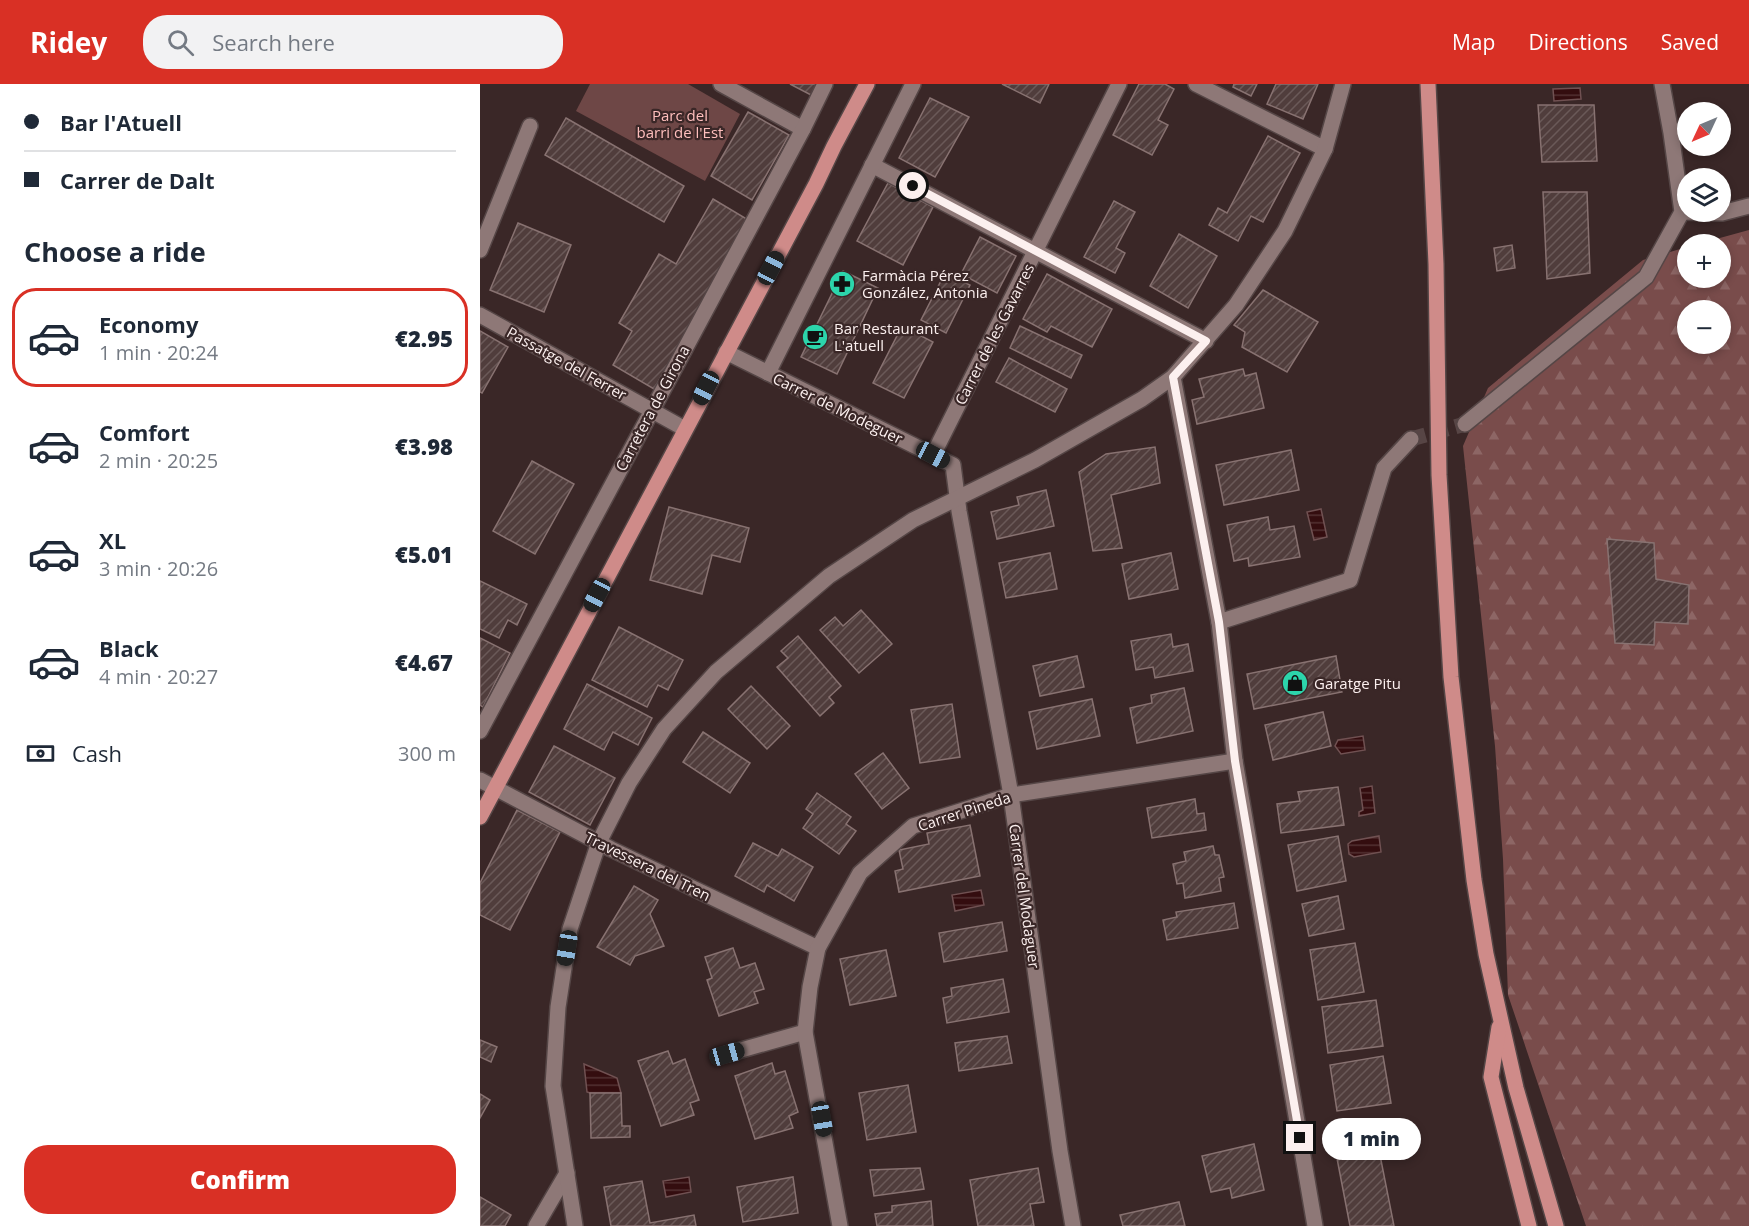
<!DOCTYPE html>
<html lang="en">
<head>
<meta charset="utf-8">
<style>
	:root { --surface:#fff; --page:#f2f2f3; --text:#1f2937; --muted:#747a83; --line:#e0e1e3; --accent:#d93025 }
	body { margin:0; font-family:"Open Sans",sans-serif; background:var(--page); color:var(--text); height:100vh; display:flex; flex-direction:column; font-size:22px; white-space:nowrap }
	* { box-sizing:border-box; margin:0 }
	p { font-size:20px; color:var(--muted) }
	.icon { flex:none; width:33px; height:33px; fill:none; stroke:currentColor; stroke-width:2; stroke-linecap:round; stroke-linejoin:round }
	.map { position:relative; flex:1; overflow:hidden }
	.details { display:flex; flex-direction:column; background:var(--surface); width:480px }
	.details>* { flex:none }
	.banner { display:grid; align-content:center; height:132px; padding:0 24px; background:var(--surface) }
	.needle { width:39px; rotate:226deg }
	.buttons { position:absolute; left:1197px; top:18px; display:grid; gap:12px }
	.buttons a { display:grid; place-items:center; width:54px; height:54px; border-radius:50%; background:var(--surface); box-shadow:0 3px 9px #0003; font-size:30px }
	.end { position:absolute; width:27px; height:27px; margin:-14px; border:8px solid #fcf0ef; background:#111; box-shadow:0 0 0 3px #111 }
	.from { border-radius:50% }
	.bubble { position:absolute; height:42px; border-radius:21px; background:var(--surface); box-shadow:0 3px 9px #0003; font-size:20px; font-weight:800; line-height:42px; text-align:center }
	.car { position:absolute; width:18px; height:36px; margin:-18px -9px; border-radius:8px; box-shadow:0 0 4px 2px #0007; background:linear-gradient(#222 24%,#8ab4d8 0 40%,#222 0 76%,#8ab4d8 0 86%,#222 0) }
	.banner b { display:flex; align-items:center; gap:21px; height:57px; font-size:22px }
	.banner b+b { border-top:2px solid var(--line) }
	.banner i { width:15px; height:15px; background:var(--text) }
	ul { padding:0; list-style:none }
	li { display:flex; align-items:center; gap:18px; height:99px; margin:0 12px 9px; padding:0 12px; border:3px solid transparent; border-radius:24px }
	li div { flex:1 }
	li b { display:block; font-size:22px }
	li em { font-style:normal; font-weight:800 }
	li.current { border-color:var(--accent) }
	li>.icon { width:54px; height:54px; stroke-width:1.5 }
	h2 { padding:0 24px; font-size:27px; line-height:72px }
	.pay { display:flex; align-items:center; gap:15px; height:66px; padding:0 24px; font-size:22px }
	.pay p { margin-inline-start:auto }
	.cta { display:flex; gap:12px; margin-top:auto; padding:12px 24px }
	.cta a { flex:1; height:69px; border-radius:24px; background:var(--accent); color:#fff; font-size:24px; font-weight:800; line-height:69px; text-align:center }
	header { display:flex; align-items:center; gap:36px; box-sizing:border-box; height:84px; padding:0 30px; background:var(--accent); color:#fff }
	header strong { font-size:28px }
	nav { display:flex; gap:33px; margin-inline-start:auto; font-size:21px }
	.search { width:420px; height:54px; background:var(--page); display:flex; align-items:center; gap:15px; box-sizing:border-box; padding:0 21px; border-radius:24px; color:var(--muted); font-size:22px }
	main { display:flex; flex:1; min-height:0 }
	.map>svg:first-child { display:block }
	.forest { fill:url(#forest-firs); fill-rule:evenodd }
	.park { fill:#6e4746 }
	.water { fill:url(#water-rules); stroke:#705152; stroke-width:1.5 }
	.building { fill:url(#building-hatch); stroke:#887271; stroke-width:1.5 }
	.lines { fill:none; stroke-linecap:round; stroke-linejoin:round }
	.minor-tunnel { stroke:#574545; stroke-width:15; stroke-dasharray:15 8; stroke-linecap:butt }
	.minor-casing { stroke:#554646; stroke-width:18 }
	.major-casing { stroke:#554646; stroke-width:18 }
	.minor { stroke:#8e7877; stroke-width:15 }
	.major { stroke:#cf8b89; stroke-width:15 }
	.route { stroke:#fcf0ef; stroke-width:8 }
	.labels { text-anchor:middle; dominant-baseline:central; stroke-width:4.5; stroke-linejoin:round; paint-order:stroke }
	.park-label { font-size:15px; fill:#ffbfbd; stroke:#3a2727 }
	.poi-label { font-size:15px; fill:#fcf0ef; stroke:#3a2727; text-anchor:start }
	.street-label { font-size:15px; fill:#fcf0ef; stroke:#3a2727 }
</style>
</head>
<body>
<header>
<strong>Ridey</strong>
<div class="search"><svg class="icon" aria-label="search" viewBox="0 0 24 24"><circle cx="10" cy="10" r="6"/><path d="M15 15l6 6"/></svg>Search here</div>
<nav><a>Map</a><a>Directions</a><a>Saved</a></nav>
</header>
<main>
<section class="details">
<div class="banner">
<b><i class="from"></i>Bar l'Atuell</b>
<b><i></i>Carrer de Dalt</b>
</div>
<h2>Choose a ride</h2>
<ul>
<li class="current"><svg class="icon" aria-label="car" viewBox="0 0 24 24"><path d="M5 17H2v-5l4-1 3-4h7l3 4 3 1v5h-3M9 17h6M6 11h13"/><circle cx="7" cy="17" r="2"/><circle cx="17" cy="17" r="2"/></svg><div><b>Economy</b><p>1 min · 20:24</p></div><em>€2.95</em></li>
<li><svg class="icon" aria-label="car" viewBox="0 0 24 24"><path d="M5 17H2v-5l4-1 3-4h7l3 4 3 1v5h-3M9 17h6M6 11h13"/><circle cx="7" cy="17" r="2"/><circle cx="17" cy="17" r="2"/></svg><div><b>Comfort</b><p>2 min · 20:25</p></div><em>€3.98</em></li>
<li><svg class="icon" aria-label="car" viewBox="0 0 24 24"><path d="M5 17H2v-5l4-1 3-4h7l3 4 3 1v5h-3M9 17h6M6 11h13"/><circle cx="7" cy="17" r="2"/><circle cx="17" cy="17" r="2"/></svg><div><b>XL</b><p>3 min · 20:26</p></div><em>€5.01</em></li>
<li><svg class="icon" aria-label="car" viewBox="0 0 24 24"><path d="M5 17H2v-5l4-1 3-4h7l3 4 3 1v5h-3M9 17h6M6 11h13"/><circle cx="7" cy="17" r="2"/><circle cx="17" cy="17" r="2"/></svg><div><b>Black</b><p>4 min · 20:27</p></div><em>€4.67</em></li>
</ul>
<div class="pay"><svg class="icon" aria-label="cash" viewBox="0 0 24 24"><path d="M3 7h18v10H3z"/><circle cx="12" cy="12" r="2"/></svg>Cash<p>300 m</p></div>
<div class="cta"><a>Confirm</a></div>
</section>
<div class="map">
<svg width="1269" height="1142" viewBox="0 0 1269 1142">
	<defs>
		<pattern id="forest-firs" width="22" height="20" patternUnits="userSpaceOnUse" patternTransform="scale(1.5)"><rect width="22" height="20" fill="#794c4b"/><path d="M5 1l3.5 6h-7zM16 11l3.5 6h-7z" fill="#8d6665"/></pattern>
		<pattern id="water-rules" width="6" height="5" patternUnits="userSpaceOnUse" patternTransform="scale(1.5)"><rect width="6" height="5" fill="#340d0f"/><path d="M0 2.5h6" fill="none" stroke="#523132"/></pattern>
		<pattern id="building-hatch" width="6" height="6" patternUnits="userSpaceOnUse" patternTransform="scale(1.5)"><rect width="6" height="6" fill="#503d3c"/><path d="M-1 1l2-2M0 6l6-6M5 7l2-2" fill="none" stroke="#6a5958"/></pattern>
	</defs>
	<rect width="100%" height="100%" fill="#3a2727"/>
	<path class="forest" d="M1269,146V1142H1106L1028,911L1023,775L1015,662L983,362L1008,304L1163,176L1207,163L1208,194H1240V160H1218ZM1208,226H1240V260H1208Z"/>
	<polygon class="park" points="110,0 208,0 260,30 225,97 96,27"/>
	<g class="water">
		<polygon points="1100,4 1101,15 1074,17 1073,5"/>
		<polygon points="841,425 847,453 834,456 827,428"/>
		<polygon points="883,652 885,666 861,670 855,662 858,656"/>
		<polygon points="892,702 895,729 879,732 879,728 883,726 880,704"/>
		<polygon points="899,752 901,768 874,773 869,770 868,760 872,757"/>
		<polygon points="501,806 504,821 475,827 472,811"/>
		<polygon points="104,980 137,994 141,1009 110,1009 107,1008"/>
		<polygon points="209,1093 211,1108 186,1113 183,1097"/>
	</g>
	<g class="building">
		<polygon points="310,0 337,0 331,11"/>
		<polygon points="522,0 569,0 560,19"/>
		<polygon points="659,0 685,0 694,5 678,36 688,41 672,71 633,51"/>
		<polygon points="754,0 777,0 771,12 753,3"/>
		<polygon points="796,0 838,0 823,35 787,20"/>
		<polygon points="450,14 489,33 455,93 419,74"/>
		<polygon points="1058,21 1114,21 1117,77 1062,78"/>
		<polygon points="268,28 309,51 272,116 231,92"/>
		<polygon points="86,34 204,102 184,138 65,71"/>
		<polygon points="788,52 820,69 783,138 771,132 758,157 729,141 738,124 747,129"/>
		<polygon points="408,99 453,123 423,181 377,157"/>
		<polygon points="1063,108 1107,108 1110,189 1067,195"/>
		<polygon points="233,115 270,137 174,305 133,281 152,247 139,239 179,170 196,180"/>
		<polygon points="634,117 655,128 636,164 645,169 635,189 604,173"/>
		<polygon points="38,139 91,161 64,228 10,206"/>
		<polygon points="699,150 737,172 708,224 670,202"/>
		<polygon points="500,153 536,172 517,209 481,190"/>
		<polygon points="1032,161 1035,184 1017,187 1014,164"/>
		<polygon points="363,187 398,204 357,290 321,273"/>
		<polygon points="465,189 490,201 466,249 441,236"/>
		<polygon points="567,190 632,225 612,263 571,242 567,248 543,235"/>
		<polygon points="783,206 838,238 807,288 762,263 765,248 754,241"/>
		<polygon points="422,242 453,258 424,314 393,299"/>
		<polygon points="540,242 602,271 591,294 530,264"/>
		<polygon points="0,247 28,263 2,309 0,308"/>
		<polygon points="529,274 587,305 575,328 516,298"/>
		<polygon points="763,285 765,292 776,289 784,324 717,340 712,316 724,313 719,295"/>
		<polygon points="675,363 680,399 631,411 642,464 613,467 599,388 626,370"/>
		<polygon points="811,366 819,406 744,421 736,381"/>
		<polygon points="52,377 94,400 55,470 13,447"/>
		<polygon points="566,406 574,442 517,455 511,428 539,421 537,413"/>
		<polygon points="189,423 269,444 260,478 232,471 222,510 170,496"/>
		<polygon points="788,433 790,446 814,442 820,473 769,482 768,474 754,477 747,441"/>
		<polygon points="1127,455 1174,459 1176,495 1209,501 1208,540 1175,538 1174,561 1135,559"/>
		<polygon points="570,469 577,505 526,514 519,479"/>
		<polygon points="691,469 698,505 649,515 642,480"/>
		<polygon points="0,497 47,520 37,541 28,536 19,554 0,545"/>
		<polygon points="381,526 412,560 379,589 340,546 355,533 363,542"/>
		<polygon points="139,543 203,576 188,606 178,601 167,623 112,596"/>
		<polygon points="691,550 693,563 708,560 713,587 675,594 673,583 656,586 651,557"/>
		<polygon points="318,552 361,602 349,613 354,619 340,632 297,583 308,574 301,567"/>
		<polygon points="0,554 30,569 3,623 0,621"/>
		<polygon points="597,572 604,603 560,612 553,582"/>
		<polygon points="856,572 862,608 774,625 767,590"/>
		<polygon points="107,600 172,634 158,661 133,648 124,666 84,645"/>
		<polygon points="271,602 310,642 287,665 248,625"/>
		<polygon points="704,604 713,647 657,659 650,624 672,619 671,611"/>
		<polygon points="612,615 620,652 557,665 549,628"/>
		<polygon points="472,620 480,673 440,679 431,626"/>
		<polygon points="843,628 851,662 793,676 785,641"/>
		<polygon points="223,648 270,679 250,709 203,678"/>
		<polygon points="74,662 135,694 110,741 49,708"/>
		<polygon points="403,669 429,704 402,725 375,690"/>
		<polygon points="858,703 864,741 801,749 797,720 820,717 818,708"/>
		<polygon points="337,709 371,733 366,740 376,747 359,770 323,744 333,730 326,725"/>
		<polygon points="715,715 717,730 724,729 726,746 672,754 667,724"/>
		<polygon points="37,726 80,748 30,846 0,831 0,799"/>
		<polygon points="490,741 500,792 419,808 415,787 423,785 419,766 449,760 447,749"/>
		<polygon points="858,752 866,797 817,807 808,761"/>
		<polygon points="273,759 298,772 302,765 333,783 314,817 287,801 284,808 255,792"/>
		<polygon points="733,762 735,771 739,771 744,793 739,794 741,807 705,814 703,799 697,800 693,780 706,777 704,768"/>
		<polygon points="154,802 178,816 170,830 184,862 155,872 150,881 117,863"/>
		<polygon points="858,812 864,845 829,852 822,820"/>
		<polygon points="754,819 758,844 687,856 683,836 697,833 696,828"/>
		<polygon points="522,838 527,867 464,878 459,849"/>
		<polygon points="875,859 884,908 838,916 830,866"/>
		<polygon points="253,864 260,884 275,879 284,905 274,908 278,919 239,932 227,896 232,894 225,873"/>
		<polygon points="406,866 416,912 370,921 360,875"/>
		<polygon points="523,895 529,928 467,939 463,914 472,912 471,904"/>
		<polygon points="896,916 903,962 848,969 842,923"/>
		<polygon points="527,952 532,979 479,987 475,959"/>
		<polygon points="0,956 17,963 11,978 0,973"/>
		<polygon points="188,967 193,980 205,975 219,1016 210,1019 214,1031 181,1042 158,977"/>
		<polygon points="903,972 911,1019 857,1027 850,981"/>
		<polygon points="292,979 295,990 305,987 318,1028 309,1032 313,1044 275,1055 255,992"/>
		<polygon points="428,1001 436,1048 387,1056 379,1009"/>
		<polygon points="110,1009 141,1009 142,1042 150,1042 150,1053 111,1054"/>
		<polygon points="0,1010 10,1016 0,1034"/>
		<polygon points="897,1056 914,1142 870,1142 855,1064"/>
		<polygon points="774,1060 784,1106 752,1114 750,1104 731,1108 722,1072"/>
		<polygon points="440,1084 444,1105 394,1112 390,1086"/>
		<polygon points="558,1084 564,1118 550,1120 554,1142 498,1142 490,1096"/>
		<polygon points="313,1093 318,1129 263,1138 257,1103"/>
		<polygon points="162,1097 170,1139 214,1131 216,1142 131,1142 124,1103"/>
		<polygon points="0,1113 31,1131 25,1142 0,1142"/>
		<polygon points="451,1117 453,1142 397,1142 395,1130 412,1128 412,1122"/>
		<polygon points="699,1118 705,1142 643,1142 640,1131"/>
	</g>
	<g class="lines">
		<polyline class="minor-tunnel" points="931,355 985,340"/>
		<g class="minor-casing">
			<g id="minor">
				<polyline points="241,0 323,45"/>
				<polyline points="716,0 845,65"/>
				<polyline points="392,81 726,257"/>
				<polyline points="1202,128 1242,129 1269,122"/>
				<polyline points="0,166 50,42"/>
				<polyline points="0,231 205,345"/>
				<polyline points="246,268 473,381 479,427 531,711 580,1067 593,1142"/>
				<polyline points="288,289 433,0"/>
				<polyline points="693,293 739,538 755,677 835,1142"/>
				<polyline points="985,340 1166,193 1202,128 1191,49 1182,0"/>
				<polyline points="453,371 639,0"/>
				<polyline points="739,538 870,496 904,384 931,355"/>
				<polyline points="0,647 323,45 345,0"/>
				<polyline points="0,696 131,765 338,864"/>
				<polyline points="247,970 325,948"/>
				<polyline points="56,1142 87,1089"/>
				<polyline points="95,1142 73,1002 78,923 90,845 119,758 149,699 184,645 236,588 349,492 433,436 555,376 662,315 693,293 756,221 805,147 845,65 863,0"/>
				<polyline points="360,1142 325,948 330,903 338,864 380,789 433,742 531,711 755,677"/>
			</g>
		</g>
		<g class="major-casing">
			<g id="major">
				<polyline points="948,0 956,180 959,391 971,593 994,796 1006,870 1036,1004 1076,1142"/>
				<polyline points="0,733 336,100 354,62 387,0"/>
				<polyline points="1019,943 1011,993 1049,1142"/>
			</g>
		</g>
		<use href="#minor" class="minor"/>
		<use href="#major" class="major"/>
	</g>
	<g class="lines">
		<polyline class="route" points="433,102 726,257 693,293 739,538 755,677 820,1054"/>
	</g>
	<defs>
		<g id="pharmacy-disc" transform="scale(1.35)"><circle r="9.5" fill="#2cd5ab" stroke="#3a2727"/><path d="M-2-6h4v4h4v4h-4v4h-4v-4h-4v-4h4Z" fill="#111"/></g>
		<g id="cafe-disc" transform="scale(1.35)"><circle r="9.5" fill="#2cd5ab" stroke="#3a2727"/><path d="M-5.5-4.5H6V0H3Q3 3.5 0 3.5H-2.5Q-5.5 3.5-5.5 0ZM3-3.2v2h1.7v-2ZM-6 4.5H4V6H-6Z" fill="#111"/></g>
		<g id="shop-disc" transform="scale(1.35)"><circle r="9.5" fill="#2cd5ab" stroke="#3a2727"/><path d="M-5-2.5h2.3a2.7 3.5 0 0 1 5.4 0H5L5.5 6h-11ZM-1.5-2.5h3a1.5 2.3 0 0 0-3 0Z" fill="#111"/></g>
	</defs>
	<g fill-rule="evenodd">
		<use href="#pharmacy-disc" x="362" y="200"/>
		<use href="#cafe-disc" x="335" y="253"/>
		<use href="#shop-disc" x="815" y="599"/>
	</g>
	<g class="labels">
		<g class="park-label">
			<text x="200" y="31">Parc del<tspan x="200" dy="17">barri de l'Est</tspan></text>
		</g>
		<g class="poi-label">
			<text x="382" y="191">Farmàcia Pérez<tspan x="382" dy="17">González, Antonia</tspan></text>
			<text x="354" y="244">Bar Restaurant<tspan x="354" dy="17">L'atuell</tspan></text>
			<text x="834" y="599">Garatge Pitu</text>
		</g>
		<g class="street-label">
			<text transform="translate(514 250) rotate(-63)">Carrer de les Gavarres</text>
			<text transform="translate(87 279) rotate(29)">Passatge del Ferrer</text>
			<text transform="translate(172 324) rotate(-62)">Carretera de Girona</text>
			<text transform="translate(358 324) rotate(26)">Carrer de Modeguer</text>
			<text transform="translate(484 727) rotate(-18)">Carrer Pineda</text>
			<text transform="translate(168 782) rotate(26)">Travessera del Tren</text>
			<text transform="translate(545 812) rotate(82)">Carrer del Modaguer</text>
		</g>
	</g>
</svg>
<div class="buttons">
<a><svg class="needle" viewBox="-14 -14 28 28"><path d="M0-13l5 13h-10z" fill="#e53935"/><path d="M0 13l5-13h-10z" fill="#747a83"/></svg></a>
<a><svg class="icon" aria-label="layers" viewBox="0 0 24 24"><path d="M12 4l9 5-9 5-9-5zM3 14l9 5 9-5"/></svg></a>
<a>+</a>
<a>−</a>
</div>
<i class="end from" style="left:433px;top:102px"></i>
<i class="end" style="left:820px;top:1054px"></i>
<div class="bubble" style="left:842px;top:1034px;width:99px">1 min</div>
<i class="car" style="left:291px;top:184px;rotate:28deg"></i>
<i class="car" style="left:226px;top:304px;rotate:207deg"></i>
<i class="car" style="left:453px;top:371px;rotate:118deg"></i>
<i class="car" style="left:117px;top:511px;rotate:208deg"></i>
<i class="car" style="left:87px;top:864px;rotate:189deg"></i>
<i class="car" style="left:247px;top:970px;rotate:74deg"></i>
<i class="car" style="left:342px;top:1035px;rotate:170deg"></i>
</div>
</main>
</body>
</html>
